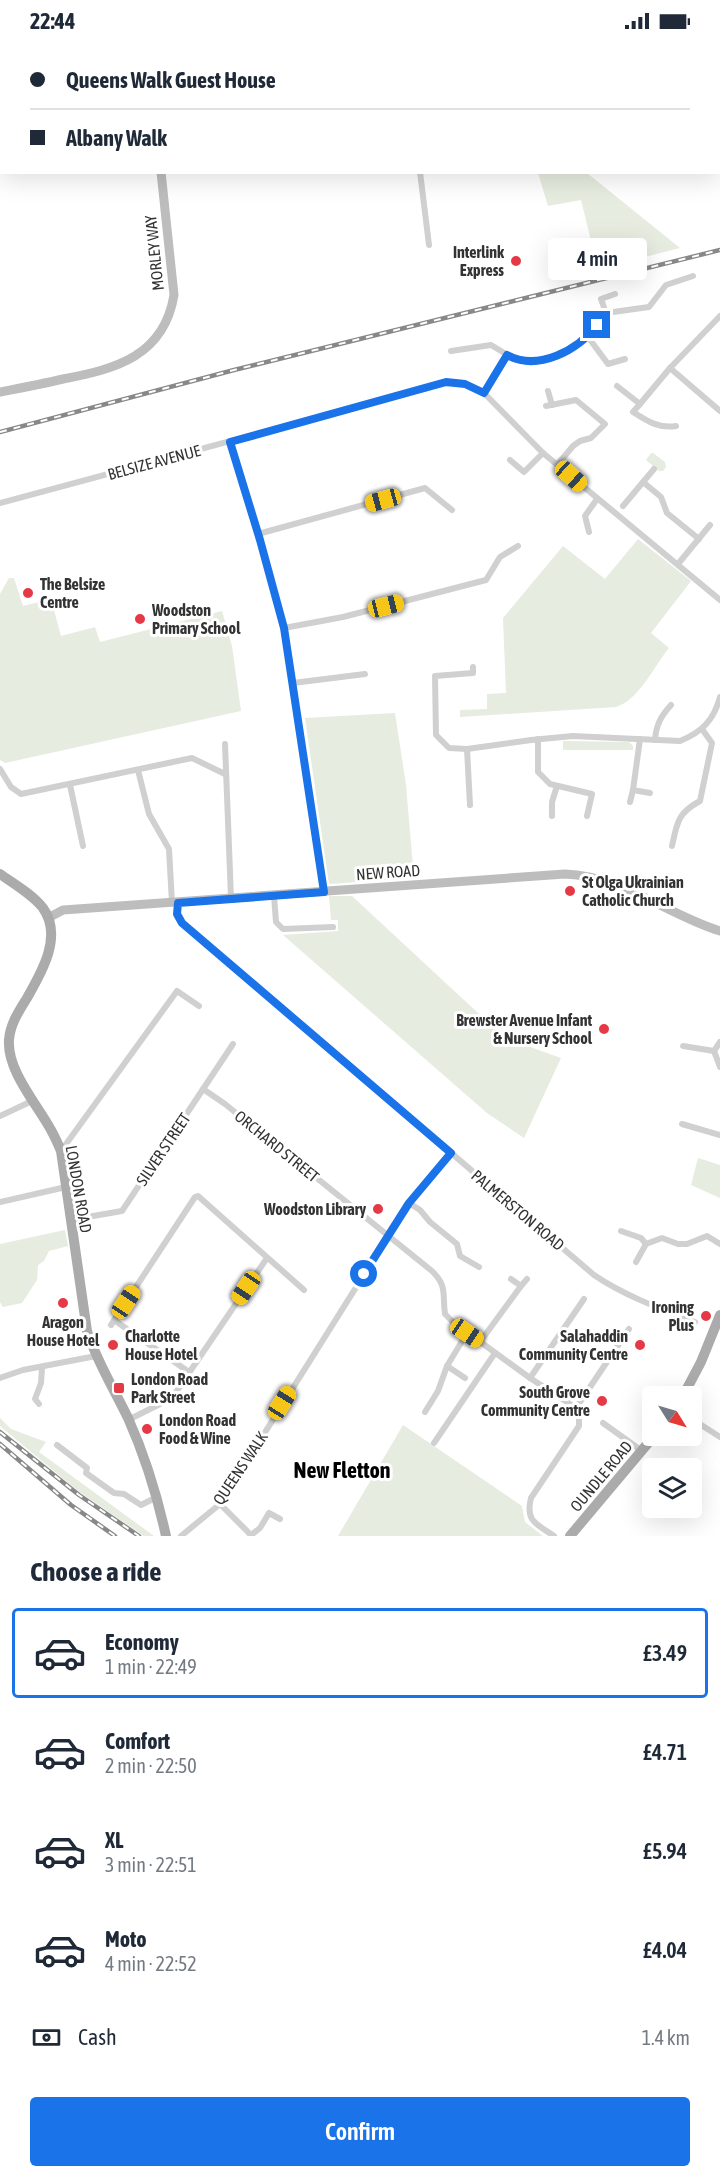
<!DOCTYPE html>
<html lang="en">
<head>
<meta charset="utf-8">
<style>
	:root { --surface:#fff; --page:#f2f2f3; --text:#1f2937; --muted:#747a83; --line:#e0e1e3; --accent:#1a73e8 }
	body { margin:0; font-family:"Asap Condensed",sans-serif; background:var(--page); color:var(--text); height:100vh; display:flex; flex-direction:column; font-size:22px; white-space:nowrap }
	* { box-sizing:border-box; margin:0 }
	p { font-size:20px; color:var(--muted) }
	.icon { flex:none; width:33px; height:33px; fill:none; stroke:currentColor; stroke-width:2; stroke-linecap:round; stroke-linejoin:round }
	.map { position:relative; height:1494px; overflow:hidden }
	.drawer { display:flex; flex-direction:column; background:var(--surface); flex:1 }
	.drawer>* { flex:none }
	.hud { position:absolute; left:0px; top:0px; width:720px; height:132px; box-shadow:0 6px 24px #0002; display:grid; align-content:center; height:132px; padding:0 30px; background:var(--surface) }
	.needle { width:39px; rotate:127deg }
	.controls { position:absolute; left:642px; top:1344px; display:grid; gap:12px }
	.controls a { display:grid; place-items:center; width:60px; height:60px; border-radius:6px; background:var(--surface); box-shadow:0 6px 24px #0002; font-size:30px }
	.end { position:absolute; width:27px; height:27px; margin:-14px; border:8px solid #1a73e8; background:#fff; box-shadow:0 0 0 3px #fff }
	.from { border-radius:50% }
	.bubble { position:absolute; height:42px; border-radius:6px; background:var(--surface); box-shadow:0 6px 24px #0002; font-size:20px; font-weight:600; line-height:42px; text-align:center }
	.car { position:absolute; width:18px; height:36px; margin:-18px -9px; border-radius:8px; box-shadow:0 0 4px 2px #0007; background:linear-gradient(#f5c518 24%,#345 0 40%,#f5c518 0 76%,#345 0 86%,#f5c518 0) }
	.hud b { display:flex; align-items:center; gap:21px; height:57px; font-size:22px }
	.hud b+b { border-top:2px solid var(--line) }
	.hud i { width:15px; height:15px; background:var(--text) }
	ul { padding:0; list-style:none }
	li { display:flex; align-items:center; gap:18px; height:90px; margin:0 12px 9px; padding:0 18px; border:3px solid transparent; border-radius:6px }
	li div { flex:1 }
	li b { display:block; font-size:22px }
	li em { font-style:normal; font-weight:600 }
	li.selected { border-color:var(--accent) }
	li>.icon { width:54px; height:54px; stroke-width:1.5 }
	h2 { padding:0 30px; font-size:27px; line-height:72px }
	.pay { display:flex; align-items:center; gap:15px; height:66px; padding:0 30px; font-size:22px }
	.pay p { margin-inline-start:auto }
	.primary-button { display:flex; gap:12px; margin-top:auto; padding:12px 30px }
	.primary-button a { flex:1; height:69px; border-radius:6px; background:var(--accent); color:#fff; font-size:24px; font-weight:600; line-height:69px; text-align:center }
	.status { display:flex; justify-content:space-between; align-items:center; height:42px; padding:0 30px; background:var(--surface); direction:ltr }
	.status svg { height:16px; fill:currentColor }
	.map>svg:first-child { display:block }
	.green { fill:#e6ecdf }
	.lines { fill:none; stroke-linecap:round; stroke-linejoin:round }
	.street { stroke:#d0d0d0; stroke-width:6 }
	.secondary { stroke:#bdbdbd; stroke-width:9 }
	.primary { stroke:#ababab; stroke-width:10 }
	.rail-casing { stroke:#888; stroke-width:4.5 }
	.rail { stroke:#fff; stroke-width:2; stroke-dasharray:7; stroke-linecap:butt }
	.route { stroke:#1a73e8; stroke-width:8 }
	.poi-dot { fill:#e63946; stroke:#fff; stroke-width:2 }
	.labels { text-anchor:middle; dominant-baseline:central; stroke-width:6; stroke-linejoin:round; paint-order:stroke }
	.poi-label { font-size:16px; font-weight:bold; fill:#333; stroke:#fff; text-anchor:end }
	.street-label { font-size:16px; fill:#333; stroke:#fff }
	.district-label { font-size:22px; font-weight:bold; fill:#000; stroke:#fff }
</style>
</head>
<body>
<div class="status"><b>22:44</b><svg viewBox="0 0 49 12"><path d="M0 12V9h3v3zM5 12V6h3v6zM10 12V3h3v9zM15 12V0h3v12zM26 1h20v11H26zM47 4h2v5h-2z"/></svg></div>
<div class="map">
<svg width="720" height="1494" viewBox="0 0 720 1494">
	<rect width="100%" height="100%" fill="#fff"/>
	<g class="green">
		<polygon points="538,131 587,131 680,206 598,227 581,158 548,164"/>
		<polygon points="651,411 653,411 665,420 666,425 663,429 659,429 646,418"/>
		<path d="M638,497L691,539L651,591L669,606C654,624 640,657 616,665L460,675V668L487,667V652L506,651L503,576L563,504L605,537Z"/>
		<polygon points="9,536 14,536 23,564 51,557 61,594 95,585 100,600 222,569 232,604 241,669 5,721 0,718 0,552"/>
		<polygon points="395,671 406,743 414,836 329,842 305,676"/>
		<polygon points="563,699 629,700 633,704 633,708 563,708"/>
		<polygon points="329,854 352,854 505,996 561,1016 524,1096 487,1071 283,893 338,889 338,878 331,878"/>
		<polygon points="698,1116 720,1123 720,1156 691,1143"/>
		<polygon points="65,1188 68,1204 49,1209 44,1219 38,1223 37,1238 22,1261 3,1265 0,1260 0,1202"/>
		<polygon points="0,1376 11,1387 46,1400 39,1410 154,1494 144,1494 78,1449 0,1384"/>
		<polygon points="403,1383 522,1464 525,1480 543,1494 338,1494"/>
	</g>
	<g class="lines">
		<g class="street">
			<polyline points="403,0 404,2"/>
			<polyline points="530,0 532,2"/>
			<polyline points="607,0 610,2"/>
			<polyline points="550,2 551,0"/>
			<polyline points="630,2 631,0"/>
			<polyline points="420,130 429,203"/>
			<polyline points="606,271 601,257 615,252"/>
			<polyline points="720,274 670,326 720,369"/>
			<polyline points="588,295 608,322 625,317"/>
			<polyline points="451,309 491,303 511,315 535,320 563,311 588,295 606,271 649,265 666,243 693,234"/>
			<polyline points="617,344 640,362 670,326"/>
			<polyline points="548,349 552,363"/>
			<polyline points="484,351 507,313"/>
			<path d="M640,362L633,370C647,379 659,387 676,384"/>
			<polyline points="546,364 576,358 605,382 591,396 580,399 573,404 558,422"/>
			<polyline points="230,400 260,498 284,586 324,850"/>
			<polyline points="510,418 524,430 543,411"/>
			<polyline points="643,440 661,455 667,471 699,497"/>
			<polyline points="0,461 446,341 465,342 484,351 543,411 720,558"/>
			<polyline points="623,464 654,427"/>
			<polyline points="589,490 585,474 597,457"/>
			<polyline points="258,492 425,446 452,468"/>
			<polyline points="678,522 710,483"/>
			<polyline points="284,586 343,575 486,538 500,515 518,504"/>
			<path d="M473,625V631L435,634L436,693L449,706L467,707L531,698L573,694L680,699C702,690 714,678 720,655"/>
			<polyline points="293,641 365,632"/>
			<polyline points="538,697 538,730 550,742 592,752 587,774"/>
			<polyline points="640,697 633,748 650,751"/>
			<path d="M655,698C656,683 661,674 671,663"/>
			<polyline points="225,702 231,856"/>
			<polyline points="467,707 470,763"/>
			<polyline points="0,727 11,745 21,752 192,716 225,732"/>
			<polyline points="138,728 149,772 169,807 172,861"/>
			<polyline points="70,743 83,804"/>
			<polyline points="630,760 633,748"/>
			<polyline points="552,774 552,760 557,744"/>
			<path d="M672,804C677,780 678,771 700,759L712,701L702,687"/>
			<polyline points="274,854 276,880 283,887 333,885"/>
			<path d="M178,861L177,872L182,881L594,1233C625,1254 661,1267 695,1280"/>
			<polyline points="683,1004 714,1009 720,1000"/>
			<polyline points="714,1009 720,1025"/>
			<path d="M203,1047L225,1062L432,1229C448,1245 442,1252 445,1272L453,1280L530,1336L576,1366L579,1375V1384L531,1456C525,1480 537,1482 554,1494"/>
			<polyline points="0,1074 32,1059"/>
			<polyline points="682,1082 720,1093"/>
			<polyline points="61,1109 177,949 199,964"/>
			<polyline points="0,1160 66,1145"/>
			<polyline points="409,1161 420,1168 430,1180 457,1202 460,1214 479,1225"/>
			<polyline points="70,1178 122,1169 233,1002"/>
			<polyline points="621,1189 641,1196 646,1202"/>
			<polyline points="636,1220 646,1202 662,1196 678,1202 687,1202 707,1194 720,1202"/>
			<polyline points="521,1244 527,1237"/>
			<polyline points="114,1278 189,1330"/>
			<polyline points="111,1283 195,1155 198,1154 304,1248"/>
			<polyline points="480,1300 521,1244 511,1237"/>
			<polyline points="614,1308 626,1316"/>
			<polyline points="447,1324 465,1336"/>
			<polyline points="0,1336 23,1328 96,1314"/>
			<polyline points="530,1336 584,1257"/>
			<polyline points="39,1362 35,1357 41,1341 42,1326"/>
			<polyline points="576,1366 629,1287"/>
			<polyline points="425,1370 438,1349 447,1324 467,1291"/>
			<polyline points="692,1377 720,1395"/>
			<polyline points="128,1378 172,1356 267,1216"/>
			<polyline points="603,1381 642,1409"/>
			<polyline points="434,1401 495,1311"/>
			<polyline points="57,1403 87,1426 86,1431 114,1451 124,1452 141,1463 157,1455"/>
			<polyline points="220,1462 252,1494"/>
			<polyline points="181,1494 220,1462 409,1161 451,1111"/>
			<polyline points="250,1494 260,1486 269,1471 280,1477"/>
		</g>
		<g class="secondary">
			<polyline points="143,0 143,2"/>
			<path d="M0,350C21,346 42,342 63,337C116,327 164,314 174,253L161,130"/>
			<path d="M48,876L63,868L565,832C622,834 668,873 720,889"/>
		</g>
		<g class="primary">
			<path d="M0,832C14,842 32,852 43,866C63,894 42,930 27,956C19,969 10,982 9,998C7,1029 37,1062 51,1088C55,1095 58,1102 61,1109L87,1289C97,1320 114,1347 128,1376C145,1414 157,1453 166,1494"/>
			<polyline points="683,1354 701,1320 720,1273"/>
			<polyline points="570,1494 654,1394"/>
		</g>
		<g class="rail-casing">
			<g id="rail">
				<polyline points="0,390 234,328 720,208"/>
				<polyline points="0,1390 79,1453 139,1494"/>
				<polyline points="0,1402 71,1463 115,1494"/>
			</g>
		</g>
		<use href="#rail" class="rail"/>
	</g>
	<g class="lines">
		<path class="route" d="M364,1232L409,1161L451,1111L182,881L177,872L178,861L324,850L284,586L260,498L230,400L446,340L465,342L484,351L507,313C538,330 578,308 597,283"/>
	</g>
	<g class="poi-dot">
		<circle cx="516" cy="219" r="6"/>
		<circle cx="28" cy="551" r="6"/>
		<circle cx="140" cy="577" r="6"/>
		<circle cx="570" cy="849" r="6"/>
		<circle cx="604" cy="987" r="6"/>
		<circle cx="378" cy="1167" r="6"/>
		<circle cx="63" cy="1261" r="6"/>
		<circle cx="706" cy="1274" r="6"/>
		<circle cx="113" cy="1303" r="6"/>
		<circle cx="640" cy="1303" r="6"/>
		<rect x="113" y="1340" width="12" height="12" rx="3"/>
		<circle cx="602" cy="1359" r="6"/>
		<circle cx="147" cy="1387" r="6"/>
	</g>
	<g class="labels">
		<g class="poi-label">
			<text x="504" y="210">Interlink<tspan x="504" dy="18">Express</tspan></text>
			<text x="40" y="542" text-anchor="start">The Belsize<tspan x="40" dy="18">Centre</tspan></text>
			<text x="152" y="568" text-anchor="start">Woodston<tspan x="152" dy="18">Primary School</tspan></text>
			<text x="582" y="840" text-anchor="start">St Olga Ukrainian<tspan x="582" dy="18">Catholic Church</tspan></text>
			<text x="592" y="978">Brewster Avenue Infant<tspan x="592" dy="18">&amp; Nursery School</tspan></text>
			<text x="366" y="1167">Woodston Library</text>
			<text x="694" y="1265">Ironing<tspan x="694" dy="18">Plus</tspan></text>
			<text x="63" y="1280" text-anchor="middle">Aragon<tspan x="63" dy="18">House Hotel</tspan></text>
			<text x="125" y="1294" text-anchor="start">Charlotte<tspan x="125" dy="18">House Hotel</tspan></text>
			<text x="628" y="1294">Salahaddin<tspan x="628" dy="18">Community Centre</tspan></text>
			<text x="131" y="1337" text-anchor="start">London Road<tspan x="131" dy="18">Park Street</tspan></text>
			<text x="590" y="1350">South Grove<tspan x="590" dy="18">Community Centre</tspan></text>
			<text x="159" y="1378" text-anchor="start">London Road<tspan x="159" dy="18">Food &amp; Wine</tspan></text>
		</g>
		<g class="street-label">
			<text transform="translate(154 211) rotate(-96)">MORLEY WAY</text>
			<text transform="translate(154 420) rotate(-15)">BELSIZE AVENUE</text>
			<text transform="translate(388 830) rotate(-4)">NEW ROAD</text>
			<text transform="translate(277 1104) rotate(39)">ORCHARD STREET</text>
			<text transform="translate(163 1107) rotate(-56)">SILVER STREET</text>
			<text transform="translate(79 1147) rotate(80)">LONDON ROAD</text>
			<text transform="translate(518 1168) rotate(40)">PALMERSTON ROAD</text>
			<text transform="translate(240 1426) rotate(-56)">QUEENS WALK</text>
			<text transform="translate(601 1434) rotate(-50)">OUNDLE ROAD</text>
		</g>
		<g class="district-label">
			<text x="342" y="1428">New Fletton</text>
		</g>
	</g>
</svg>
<div class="controls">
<a><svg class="needle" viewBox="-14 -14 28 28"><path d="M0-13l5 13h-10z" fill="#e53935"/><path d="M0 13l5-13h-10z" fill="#747a83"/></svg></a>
<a><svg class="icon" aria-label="layers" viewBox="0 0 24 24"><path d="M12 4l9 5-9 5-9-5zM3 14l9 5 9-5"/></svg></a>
</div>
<i class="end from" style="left:364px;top:1232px"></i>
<i class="end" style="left:597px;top:283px"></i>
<div class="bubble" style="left:548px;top:196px;width:99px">4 min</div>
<i class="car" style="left:571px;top:434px;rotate:132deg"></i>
<i class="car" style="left:383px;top:458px;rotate:255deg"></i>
<i class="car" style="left:386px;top:564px;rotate:76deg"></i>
<i class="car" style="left:246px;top:1246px;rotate:214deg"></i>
<i class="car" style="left:126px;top:1260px;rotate:34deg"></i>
<i class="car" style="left:467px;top:1291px;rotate:124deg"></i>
<i class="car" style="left:282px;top:1361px;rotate:32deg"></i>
<div class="hud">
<b><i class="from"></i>Queens Walk Guest House</b>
<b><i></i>Albany Walk</b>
</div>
</div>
<section class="drawer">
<h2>Choose a ride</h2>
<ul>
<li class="selected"><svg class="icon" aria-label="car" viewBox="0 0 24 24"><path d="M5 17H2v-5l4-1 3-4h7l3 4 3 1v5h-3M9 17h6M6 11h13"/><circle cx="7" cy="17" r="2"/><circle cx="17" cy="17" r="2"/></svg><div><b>Economy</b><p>1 min · 22:49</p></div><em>£3.49</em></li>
<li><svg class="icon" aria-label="car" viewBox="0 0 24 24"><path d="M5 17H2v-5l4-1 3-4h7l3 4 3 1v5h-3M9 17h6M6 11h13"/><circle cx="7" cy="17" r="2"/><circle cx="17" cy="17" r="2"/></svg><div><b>Comfort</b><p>2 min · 22:50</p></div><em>£4.71</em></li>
<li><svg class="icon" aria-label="car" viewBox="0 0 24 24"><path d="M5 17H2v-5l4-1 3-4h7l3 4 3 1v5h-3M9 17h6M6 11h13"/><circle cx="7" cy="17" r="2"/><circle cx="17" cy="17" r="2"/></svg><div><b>XL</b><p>3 min · 22:51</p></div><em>£5.94</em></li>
<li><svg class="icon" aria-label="car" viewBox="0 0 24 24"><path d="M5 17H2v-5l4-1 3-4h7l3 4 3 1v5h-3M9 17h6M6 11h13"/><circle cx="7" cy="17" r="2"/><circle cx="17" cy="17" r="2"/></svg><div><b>Moto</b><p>4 min · 22:52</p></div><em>£4.04</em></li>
</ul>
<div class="pay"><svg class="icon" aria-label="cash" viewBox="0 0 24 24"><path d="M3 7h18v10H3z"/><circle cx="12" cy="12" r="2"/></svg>Cash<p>1.4 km</p></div>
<div class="primary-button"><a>Confirm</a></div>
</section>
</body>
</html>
